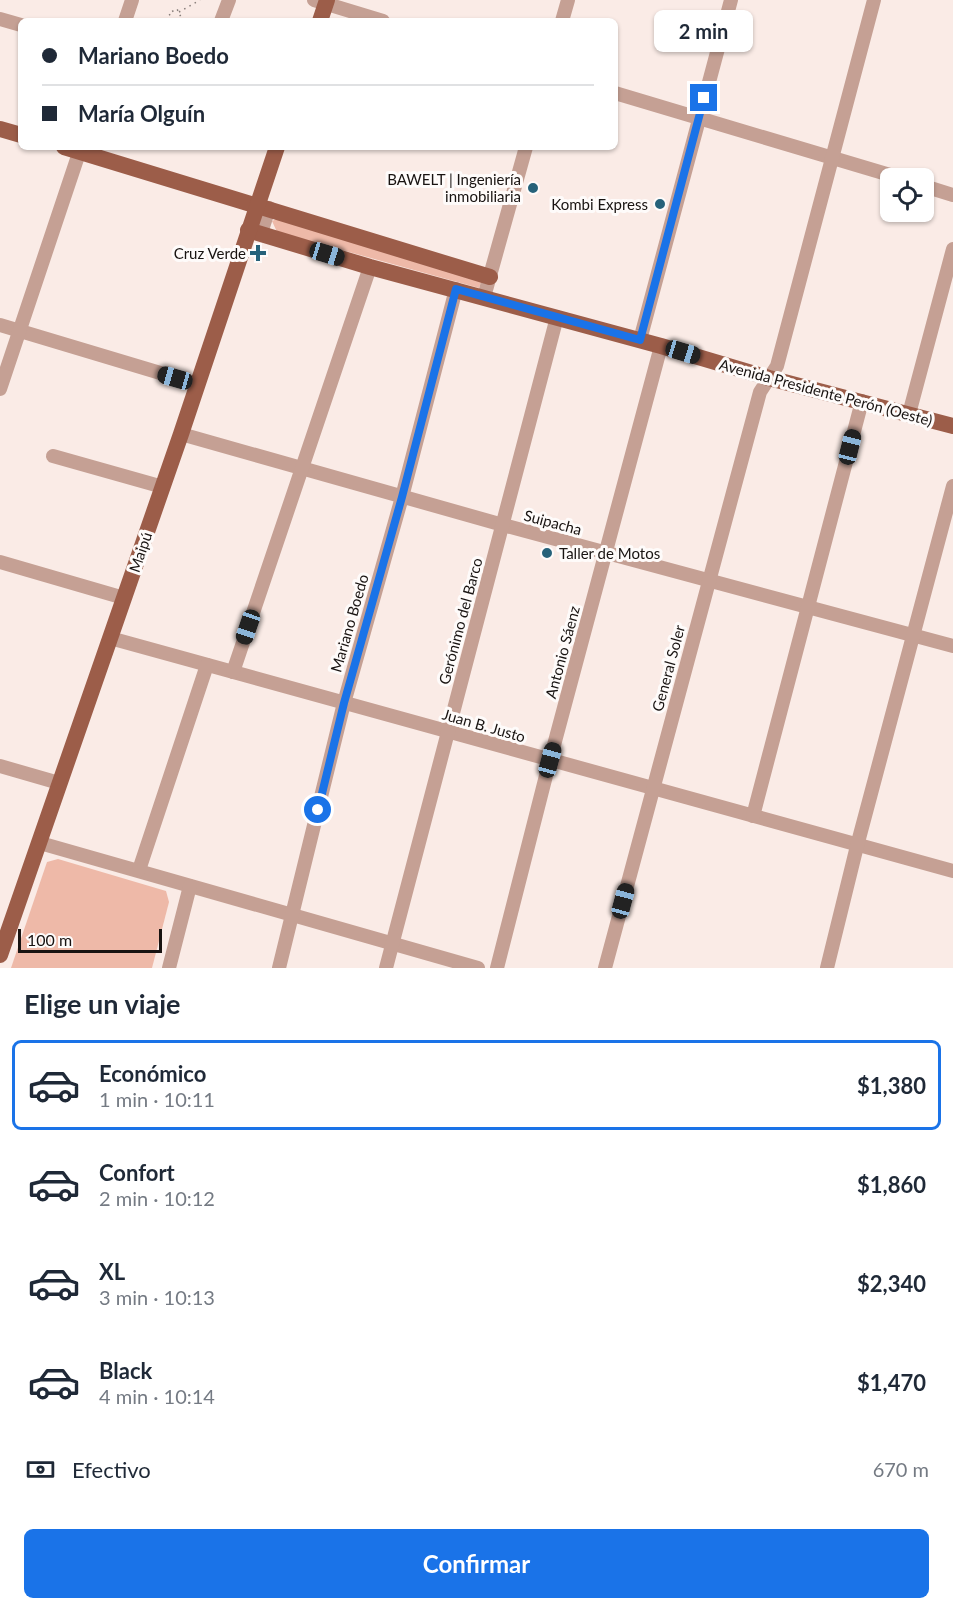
<!DOCTYPE html>
<html lang="es">
<head>
<meta charset="utf-8">
<style>
	:root { --surface:#fff; --page:#f6f6f7; --text:#1f2937; --muted:#747a83; --line:#e0e1e3; --accent:#1a73e8 }
	body { margin:0; font-family:Lato,sans-serif; background:var(--page); color:var(--text); height:100vh; display:flex; flex-direction:column; font-size:22px; white-space:nowrap }
	* { box-sizing:border-box; margin:0 }
	p { font-size:20px; color:var(--muted) }
	.icon { flex:none; width:33px; height:33px; fill:none; stroke:currentColor; stroke-width:2; stroke-linecap:round; stroke-linejoin:round }
	.map { position:relative; height:968px; overflow:hidden }
	.panel { display:flex; flex-direction:column; background:var(--surface); flex:1 }
	.panel>* { flex:none }
	.top-card { position:absolute; left:18px; top:18px; width:600px; height:132px; border-radius:9px; box-shadow:0 2px 4px #0004; display:grid; align-content:center; height:132px; padding:0 24px; background:var(--surface) }
	.buttons { position:absolute; left:880px; top:168px; display:grid; gap:12px }
	.buttons a { display:grid; place-items:center; width:54px; height:54px; border-radius:9px; background:var(--surface); box-shadow:0 2px 4px #0004; font-size:30px }
	.scale { position:absolute; left:18px; bottom:15px; width:144px; box-sizing:border-box; padding-left:6px; border:3px solid #181311; border-top:0; font-size:16px; line-height:21px; white-space:nowrap; color:#181311; -webkit-text-stroke:4px #fefbfa; paint-order:stroke }
	.end { position:absolute; width:27px; height:27px; margin:-14px; border:8px solid #1a73e8; background:#fff; box-shadow:0 0 0 3px #fff }
	.from { border-radius:50% }
	.bubble { position:absolute; height:42px; border-radius:9px; background:var(--surface); box-shadow:0 2px 4px #0004; font-size:20px; font-weight:700; line-height:42px; text-align:center }
	.car { position:absolute; width:18px; height:36px; margin:-18px -9px; border-radius:8px; box-shadow:0 0 4px 2px #0007; background:linear-gradient(#222 24%,#8ab4d8 0 40%,#222 0 76%,#8ab4d8 0 86%,#222 0) }
	.top-card b { display:flex; align-items:center; gap:21px; height:57px; font-size:22px }
	.top-card b+b { border-top:2px solid var(--line) }
	.top-card i { width:15px; height:15px; background:var(--text) }
	ul { padding:0; list-style:none }
	li { display:flex; align-items:center; gap:18px; height:90px; margin:0 12px 9px; padding:0 12px; border:3px solid transparent; border-radius:9px }
	li div { flex:1 }
	li b { display:block; font-size:22px }
	li em { font-style:normal; font-weight:700 }
	li.active { border-color:var(--accent) }
	li>.icon { width:54px; height:54px; stroke-width:1.5 }
	h2 { padding:0 24px; font-size:27px; line-height:72px }
	.pay { display:flex; align-items:center; gap:15px; height:66px; padding:0 24px; font-size:22px }
	.pay p { margin-inline-start:auto }
	.primary-button { display:flex; gap:12px; margin-top:auto; padding:12px 24px }
	.primary-button a { flex:1; height:69px; border-radius:9px; background:var(--accent); color:#fff; font-size:24px; font-weight:700; line-height:69px; text-align:center }
	.map>svg:first-child { display:block }
	.green { fill:#eeb9a8 }
	.lines { fill:none; stroke-linecap:round; stroke-linejoin:round }
	.path { stroke:#877d79; stroke-width:1.5; stroke-dasharray:1.5 4.5; stroke-linecap:butt }
	.minor { stroke:#c5a094; stroke-width:14 }
	.major { stroke:#9c5d49; stroke-width:16 }
	.route { stroke:#1a73e8; stroke-width:8 }
	.poi-dot { fill:#26627a; stroke:#fefbfa; stroke-width:2 }
	.labels { text-anchor:middle; dominant-baseline:central; stroke-width:6; stroke-linejoin:round; paint-order:stroke }
	.poi-label { font-size:15px; fill:#181311; stroke:#fefbfa; text-anchor:end }
	.street-label { font-size:15px; fill:#181311; stroke:#fefbfa }
</style>
</head>
<body>
<div class="map">
<svg width="953" height="968" viewBox="0 0 953 968">
	<rect width="100%" height="100%" fill="#faebe6"/>
	<g class="green">
		<polygon points="282,217 482,280 479,288 277,232 272,221"/>
		<polygon points="58,859 166,891 169,902 152,968 11,968 47,862"/>
	</g>
	<g class="lines">
		<g class="path">
			<polyline points="179,12 200,0"/>
			<polyline points="172,21 169,13 177,9 181,17 173,21"/>
		</g>
		<g class="minor">
			<polyline points="314,0 383,21"/>
			<polyline points="0,19 21,25"/>
			<polyline points="125,21 132,0"/>
			<polyline points="221,21 229,0"/>
			<polyline points="562,21 568,0"/>
			<polyline points="615,93 900,178"/>
			<polyline points="924,186 953,195"/>
			<polyline points="261,233 269,208"/>
			<polyline points="484,297 526,147"/>
			<polyline points="0,325 197,384"/>
			<polyline points="640,340 731,0"/>
			<polyline points="0,389 81,147"/>
			<polyline points="909,414 953,249"/>
			<polyline points="181,434 503,525 953,646"/>
			<polyline points="53,456 163,487"/>
			<polyline points="0,562 124,598"/>
			<polyline points="110,638 953,871"/>
			<polyline points="233,672 370,267"/>
			<polyline points="0,766 59,783"/>
			<polyline points="753,816 862,401"/>
			<polyline points="40,843 478,968"/>
			<polyline points="139,870 207,665"/>
			<polyline points="169,968 190,886"/>
			<polyline points="279,968 344,703 402,497 456,289"/>
			<polyline points="386,968 557,317"/>
			<polyline points="497,968 550,760 661,346"/>
			<polyline points="605,968 760,392 777,366 874,0"/>
			<polyline points="827,968 857,846 953,486"/>
		</g>
		<g class="major">
			<polyline points="320,21 327,0"/>
			<polyline points="0,129 21,135"/>
			<polyline points="64,147 490,277"/>
			<polyline points="248,230 370,267 661,346 769,378 953,426"/>
			<polyline points="0,955 181,434 277,147"/>
		</g>
	</g>
	<g class="lines">
		<polyline class="route" points="318,810 344,703 402,497 456,289 640,340 704,98"/>
	</g>
	<g class="poi-dot">
		<circle cx="533" cy="188" r="6"/>
		<circle cx="660" cy="204" r="6"/>
		<path d="M255 244h6v6h6v6h-6v6h-6v-6h-6v-6h6z"/>
		<circle cx="547" cy="553" r="6"/>
	</g>
	<g class="labels">
		<g class="poi-label">
			<text x="521" y="179">BAWELT | Ingeniería<tspan x="521" dy="17">inmobiliaria</tspan></text>
			<text x="648" y="204">Kombi Express</text>
			<text x="246" y="253">Cruz Verde</text>
			<text x="559" y="553" text-anchor="start">Taller de Motos</text>
		</g>
		<g class="street-label">
			<text transform="translate(826 392) rotate(15)">Avenida Presidente Perón (Oeste)</text>
			<text transform="translate(553 522) rotate(15)">Suipacha</text>
			<text transform="translate(140 552) rotate(-71)">Maipú</text>
			<text transform="translate(460 621) rotate(-75)">Gerónimo del Barco</text>
			<text transform="translate(349 623) rotate(-74)">Mariano Boedo</text>
			<text transform="translate(562 652) rotate(-75)">Antonio Sáenz</text>
			<text transform="translate(668 668) rotate(-75)">General Soler</text>
			<text transform="translate(484 725) rotate(16)">Juan B. Justo</text>
		</g>
	</g>
</svg>
<div class="buttons">
<a><svg class="icon" aria-label="locate" viewBox="0 0 24 24"><circle cx="12" cy="12" r="6"/><path d="M12 2v4M12 18v4M2 12h4M18 12h4"/></svg></a>
</div>
<div class="scale">100 m</div>
<i class="end from" style="left:318px;top:810px"></i>
<i class="end" style="left:704px;top:98px"></i>
<div class="bubble" style="left:654px;top:10px;width:99px">2 min</div>
<i class="car" style="left:327px;top:254px;rotate:107deg"></i>
<i class="car" style="left:683px;top:352px;rotate:107deg"></i>
<i class="car" style="left:175px;top:378px;rotate:286deg"></i>
<i class="car" style="left:850px;top:447px;rotate:14deg"></i>
<i class="car" style="left:248px;top:627px;rotate:199deg"></i>
<i class="car" style="left:550px;top:760px;rotate:15deg"></i>
<i class="car" style="left:623px;top:901px;rotate:15deg"></i>
<div class="top-card">
<b><i class="from"></i>Mariano Boedo</b>
<b><i></i>María Olguín</b>
</div>
</div>
<section class="panel">
<h2>Elige un viaje</h2>
<ul>
<li class="active"><svg class="icon" aria-label="car" viewBox="0 0 24 24"><path d="M5 17H2v-5l4-1 3-4h7l3 4 3 1v5h-3M9 17h6M6 11h13"/><circle cx="7" cy="17" r="2"/><circle cx="17" cy="17" r="2"/></svg><div><b>Económico</b><p>1 min · 10:11</p></div><em>$1,380</em></li>
<li><svg class="icon" aria-label="car" viewBox="0 0 24 24"><path d="M5 17H2v-5l4-1 3-4h7l3 4 3 1v5h-3M9 17h6M6 11h13"/><circle cx="7" cy="17" r="2"/><circle cx="17" cy="17" r="2"/></svg><div><b>Confort</b><p>2 min · 10:12</p></div><em>$1,860</em></li>
<li><svg class="icon" aria-label="car" viewBox="0 0 24 24"><path d="M5 17H2v-5l4-1 3-4h7l3 4 3 1v5h-3M9 17h6M6 11h13"/><circle cx="7" cy="17" r="2"/><circle cx="17" cy="17" r="2"/></svg><div><b>XL</b><p>3 min · 10:13</p></div><em>$2,340</em></li>
<li><svg class="icon" aria-label="car" viewBox="0 0 24 24"><path d="M5 17H2v-5l4-1 3-4h7l3 4 3 1v5h-3M9 17h6M6 11h13"/><circle cx="7" cy="17" r="2"/><circle cx="17" cy="17" r="2"/></svg><div><b>Black</b><p>4 min · 10:14</p></div><em>$1,470</em></li>
</ul>
<div class="pay"><svg class="icon" aria-label="cash" viewBox="0 0 24 24"><path d="M3 7h18v10H3z"/><circle cx="12" cy="12" r="2"/></svg>Efectivo<p>670 m</p></div>
<div class="primary-button"><a>Confirmar</a></div>
</section>
</body>
</html>
